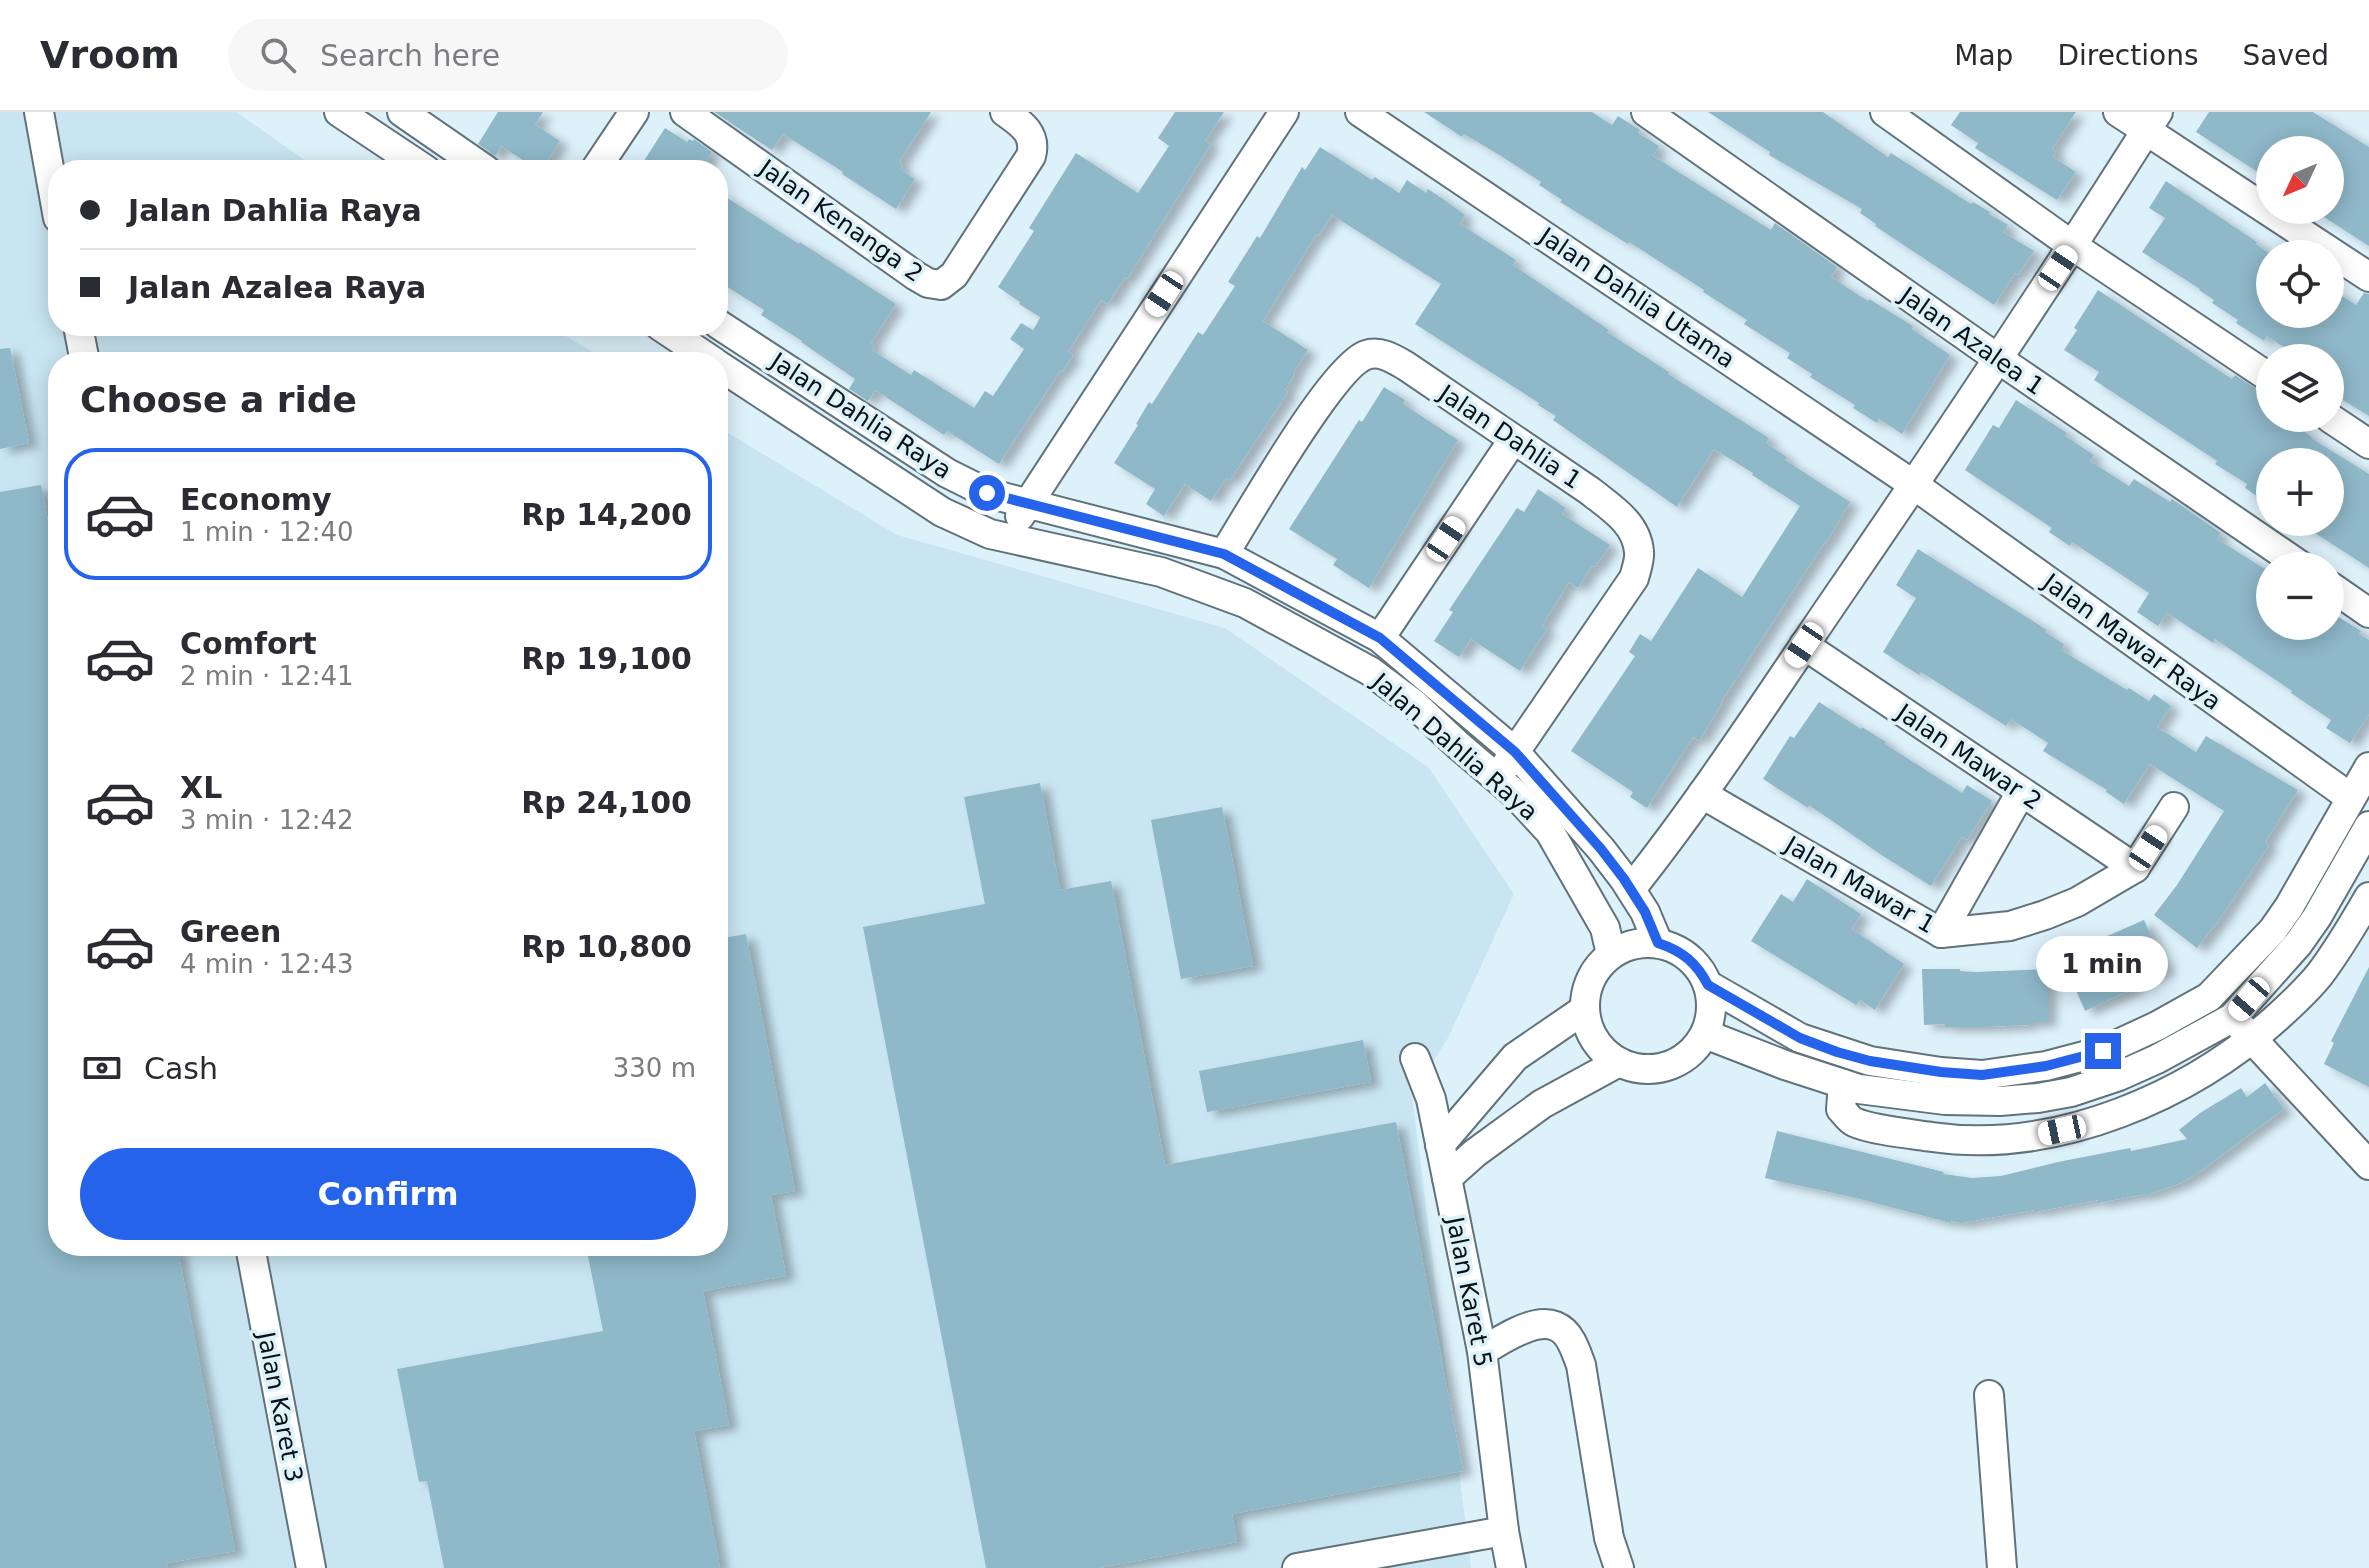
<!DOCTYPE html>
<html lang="en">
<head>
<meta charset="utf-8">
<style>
	:root { --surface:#fff; --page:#f7f7f7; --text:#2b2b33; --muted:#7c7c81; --line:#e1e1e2; --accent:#2563eb }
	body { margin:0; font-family:"DejaVu Sans",sans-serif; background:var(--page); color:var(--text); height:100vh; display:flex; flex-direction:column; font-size:30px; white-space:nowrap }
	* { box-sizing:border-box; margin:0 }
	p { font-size:26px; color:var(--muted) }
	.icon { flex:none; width:44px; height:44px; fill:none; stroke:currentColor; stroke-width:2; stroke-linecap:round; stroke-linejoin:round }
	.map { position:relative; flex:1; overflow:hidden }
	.panel { position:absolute; left:48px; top:240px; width:680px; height:904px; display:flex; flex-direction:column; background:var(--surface); border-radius:32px; box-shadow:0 4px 20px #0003 }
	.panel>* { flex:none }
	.banner { position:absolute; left:48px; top:48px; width:680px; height:176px; border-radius:32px; box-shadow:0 4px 20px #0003; display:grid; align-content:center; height:176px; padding:0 32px; background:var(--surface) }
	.needle { width:52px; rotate:226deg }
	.tools { position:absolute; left:2256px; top:24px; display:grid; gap:16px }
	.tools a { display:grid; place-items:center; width:88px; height:88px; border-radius:50%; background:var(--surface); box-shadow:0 4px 20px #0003; font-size:40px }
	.end { position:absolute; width:36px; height:36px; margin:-18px; border:10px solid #2563eb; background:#fff; box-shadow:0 0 0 4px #fff }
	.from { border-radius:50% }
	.bubble { position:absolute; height:56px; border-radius:28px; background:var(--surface); box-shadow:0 4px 20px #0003; font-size:26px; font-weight:700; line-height:56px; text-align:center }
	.car { position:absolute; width:24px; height:48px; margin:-24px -12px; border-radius:10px; box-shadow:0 0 6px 2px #0007; background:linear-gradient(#fff 24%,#345 0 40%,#fff 0 76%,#345 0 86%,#fff 0) }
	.banner b { display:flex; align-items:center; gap:28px; height:76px; font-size:30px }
	.banner b+b { border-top:2px solid var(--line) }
	.banner i { width:20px; height:20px; background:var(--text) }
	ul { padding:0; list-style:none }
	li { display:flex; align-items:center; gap:24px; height:132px; margin:0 16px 12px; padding:0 16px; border:4px solid transparent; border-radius:32px }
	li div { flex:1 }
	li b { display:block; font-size:30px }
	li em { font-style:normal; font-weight:700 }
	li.current { border-color:var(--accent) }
	li>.icon { width:72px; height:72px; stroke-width:1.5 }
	h2 { padding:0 32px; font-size:36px; line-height:96px }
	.pay { display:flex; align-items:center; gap:20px; height:88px; padding:0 32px; font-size:30px }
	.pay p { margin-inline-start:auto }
	.primary-button { display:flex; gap:16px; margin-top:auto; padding:16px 32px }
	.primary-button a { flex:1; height:92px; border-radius:48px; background:var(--accent); color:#fff; font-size:32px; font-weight:700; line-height:92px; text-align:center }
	header { display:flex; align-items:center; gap:48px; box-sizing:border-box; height:112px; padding:0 40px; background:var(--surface); border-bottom:2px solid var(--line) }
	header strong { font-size:38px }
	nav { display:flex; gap:44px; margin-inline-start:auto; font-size:28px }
	.search { width:560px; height:72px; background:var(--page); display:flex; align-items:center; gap:20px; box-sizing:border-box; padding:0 28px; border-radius:44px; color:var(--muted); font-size:30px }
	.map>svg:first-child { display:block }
	.built { fill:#c8e5f1 }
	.building { fill:#8fb8c9; filter:url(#shadow) }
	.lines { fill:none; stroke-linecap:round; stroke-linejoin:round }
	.minor-casing { stroke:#60727a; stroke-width:32 }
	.minor { stroke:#fff; stroke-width:28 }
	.route { stroke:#2563eb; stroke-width:10 }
	.labels { text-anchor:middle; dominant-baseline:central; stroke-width:7; stroke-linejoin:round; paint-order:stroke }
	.street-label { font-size:24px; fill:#091013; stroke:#ddf1fb }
</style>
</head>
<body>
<header>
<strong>Vroom</strong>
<div class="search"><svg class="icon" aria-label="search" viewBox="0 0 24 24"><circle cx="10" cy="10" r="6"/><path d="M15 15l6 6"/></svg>Search here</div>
<nav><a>Map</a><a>Directions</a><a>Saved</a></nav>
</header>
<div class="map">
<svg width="2369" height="1456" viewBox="0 0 2369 1456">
	<defs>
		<filter id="shadow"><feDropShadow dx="9" dy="5" stdDeviation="4" flood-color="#0004"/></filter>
	</defs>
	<rect width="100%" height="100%" fill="#ddf1fb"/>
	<polygon class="built" points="0,0 236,0 319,58 58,58 58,214 549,214 609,250 58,250 58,1134 718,1134 718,315 897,423 1225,516 1428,655 1514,782 1448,926 1412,983 1471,1456 0,1456"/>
	<g class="building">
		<polygon points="498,0 543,0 535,13 560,29 542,58 538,58 501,34 495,44 478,32"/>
		<polygon points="714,0 931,0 899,50 903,53 900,57 915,67 896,97 842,62 843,60 783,22 772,38"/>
		<polygon points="1175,0 1224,0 1205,29 1211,32 1127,167 1125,165 1108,192 1101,188 1068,240 1073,243 1062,260 1060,259 999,352 947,319 944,323 875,278 868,289 849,277 855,267 801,230 802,229 761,203 764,198 718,169 718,80 799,132 800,130 896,192 871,231 874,233 872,238 911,263 914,258 974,296 985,279 993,284 1024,237 1010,227 1021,211 1033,218 1039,208 1040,205 1019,192 1020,190 998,175 1034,119 1029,116 1076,41 1138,81 1169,34 1158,26"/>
		<polygon points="1424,0 1592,0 1612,13 1618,4 1640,18 1638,21 1659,34 1653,44 1771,118 1775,111 1837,155 1831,165 1868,189 1869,187 1913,214 1912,217 1950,243 1902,322 1879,307 1877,311 1853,296 1855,293 1810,265 1812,262 1787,246 1790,241 1744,212 1747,208 1703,180 1704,178 1629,130 1628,132 1560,90 1562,88 1539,73 1541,70 1501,44 1464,22 1462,25"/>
		<polygon points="1708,0 1823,0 1888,45 1891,41 1971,92 1973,90 1990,100 1989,102 2008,113 2003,120 2034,139 2018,163 2015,161 1994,193 1875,114 1876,112 1860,101 1862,97 1769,43 1770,40"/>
		<polygon points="1960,0 2076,0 2052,37 2056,40 2053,45 2076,60 2057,88 1975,36 1978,31 1951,13"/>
		<polygon points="2209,0 2313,0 2369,35 2369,134 2313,98 2330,98 2330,38 2270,38 2270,68 2196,20"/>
		<polygon points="665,16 687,30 689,27 693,29 694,27 712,40 701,58 638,58"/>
		<polygon points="1320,35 1372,68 1375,65 1399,81 1407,68 1426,81 1428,77 1446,89 1465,103 1460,112 1516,148 1513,153 1609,218 1607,220 1669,260 1668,262 1769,326 1766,331 1787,345 1785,348 1850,390 1826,431 1825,430 1817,442 1721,590 1722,591 1699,629 1693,625 1647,696 1630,685 1633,680 1571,639 1635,544 1629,540 1640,522 1651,529 1698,456 1742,485 1800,394 1752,363 1753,361 1714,337 1677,395 1553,308 1556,304 1538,293 1539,291 1415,212 1441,172 1332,103 1318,124 1316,123 1263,209 1308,238 1293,261 1295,262 1285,278 1288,280 1230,368 1226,366 1211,389 1185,372 1164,404 1146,392 1155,377 1114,351 1138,313 1136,312 1149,290 1152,292 1198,220 1203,223 1235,174 1228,170 1257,124 1260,126 1302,55 1305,58"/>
		<polygon points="2166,69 2257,130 2256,132 2270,142 2270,202 2330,202 2330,176 2356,193 2364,181 2369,182 2369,304 2330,280 2330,246 2301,246 2267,224 2264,229 2236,211 2238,208 2212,191 2214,188 2199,178 2200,177 2142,140 2165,106 2149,96"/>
		<polygon points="2098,178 2232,267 2235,263 2263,281 2258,289 2270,297 2270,306 2284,306 2312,325 2311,326 2369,362 2369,456 2298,410 2330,410 2330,350 2270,350 2270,393 2245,376 2247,372 2215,352 2217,349 2094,268 2099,260 2064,238 2077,218 2074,216"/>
		<polygon points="10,236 29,331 0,337 0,237"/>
		<polygon points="1384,275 1405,288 1403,292 1458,328 1369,476 1333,453 1337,447 1289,417 1359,308 1362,310"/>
		<polygon points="2016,288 2067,321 2065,324 2094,343 2090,349 2129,374 2134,367 2170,390 2172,387 2221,421 2217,427 2270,460 2270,514 2330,514 2337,504 2361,519 2359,522 2369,528 2369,602 2350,631 2326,616 2331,608 2291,581 2292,579 2215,527 2213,531 2167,501 2158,514 2137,500 2149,481 2072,430 2070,434 2049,420 2052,416 1965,358 1993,313 1999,316"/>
		<polygon points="41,373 58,460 58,493 54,493 58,516 58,1134 177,1134 235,1439 167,1451 168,1456 0,1456 0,380"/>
		<polygon points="1538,377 1566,396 1562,402 1610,433 1595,455 1592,454 1578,476 1569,470 1542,514 1547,517 1520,559 1471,527 1459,545 1434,529 1453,500 1449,498 1517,396 1524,400"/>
		<polygon points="1918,437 2047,518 2045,520 2064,532 2061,538 2127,578 2129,576 2149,589 2154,582 2171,594 2157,615 2196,640 2206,624 2298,678 2265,730 2269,733 2219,808 2197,836 2154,803 2177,773 2224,699 2150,652 2124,692 2106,680 2107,678 2043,639 2048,631 2011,607 2006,614 1921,560 1919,563 1883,540 1916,486 1896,473"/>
		<polygon points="1819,590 1861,617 1862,615 1886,630 1885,632 1962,681 1967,673 1992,689 1967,728 1962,725 1931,774 1883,744 1809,693 1808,696 1763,667 1790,624 1794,626"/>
		<polygon points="1040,671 1060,778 1111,769 1165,1053 1396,1010 1463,1359 1232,1402 1237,1430 1099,1456 986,1456 863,815 985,792 964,685"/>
		<polygon points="1222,695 1253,854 1181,867 1151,708"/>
		<polygon points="1807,767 1861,802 1852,817 1904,852 1875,898 1860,888 1856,893 1751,829 1781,782 1793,790"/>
		<polygon points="2144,808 2167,857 2134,875 2135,876 2085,899 2062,846 2083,837 2082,835"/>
		<polygon points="746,822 795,1079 771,1083 786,1164 703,1179 729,1313 694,1319 720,1456 444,1456 427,1369 419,1370 397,1257 603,1219 586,1134 718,1134 718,827"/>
		<polygon points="2369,855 2369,975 2324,952 2334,931 2331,929"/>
		<polygon points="1922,857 1960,857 1960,859 1975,860 2048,857 2048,910 2029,910 2029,913 1983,915 1945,915 1945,912 1924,913"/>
		<polygon points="1363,928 1371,970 1207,1000 1199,959"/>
		<polygon points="2265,971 2284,997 2202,1058 2183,1070 2145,1084 2145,1082 2098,1091 2098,1088 2035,1100 2034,1098 1962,1111 1951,1109 1951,1111 1856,1086 1765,1066 1777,1019 1944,1060 1943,1062 1972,1066 2001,1064 2058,1050 2130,1036 2131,1039 2187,1027 2179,1018 2200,1001 2241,976 2247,985"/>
	</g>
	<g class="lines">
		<g class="minor-casing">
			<g id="minor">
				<polyline points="39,0 58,106"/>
				<polyline points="339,0 426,58"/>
				<polyline points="402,0 486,58"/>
				<path d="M685,0L916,164L928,171L941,173L954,163L1031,44C1037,22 1022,12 1005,0"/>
				<polyline points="1360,0 1914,373 2351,686"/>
				<polyline points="1646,0 1997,246 2301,454"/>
				<polyline points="1885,0 2073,134 2270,266"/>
				<polyline points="2118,0 2369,165"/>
				<polyline points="595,58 634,0"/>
				<polyline points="718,212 947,361 987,381 1224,442 1380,526 1515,640 1601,737 1624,767 1645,800 1658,831"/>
				<polyline points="78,214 85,250"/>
				<polyline points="660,214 714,250"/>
				<polyline points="718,253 942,400 990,422 1161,460 1245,491 1370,559 1414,592 1459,634 1513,680 1550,720 1605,816 1611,842"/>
				<polyline points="2330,306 2369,332"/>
				<polyline points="1020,404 1284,0"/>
				<path d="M1224,442C1248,404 1332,255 1366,243C1380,238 1394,247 1406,254L1590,379C1610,395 1637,411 1639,440C1640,448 1636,458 1634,466L1506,653"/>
				<polyline points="2330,474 2369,501"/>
				<polyline points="1380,526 1513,328"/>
				<polyline points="1804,533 2135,756"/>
				<polyline points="1702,682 1941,821 2010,814 2045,803 2077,790 2135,756 2174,695"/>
				<path d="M1631,777C1705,684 1770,583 1837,485C1947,325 2054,164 2158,0"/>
				<polyline points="1941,821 2021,680"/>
				<circle cx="1648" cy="894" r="63"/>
				<polyline points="1708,873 1800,926 1870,949 1941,960 1982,963 2046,954 2103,939 2157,914 2209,885 2273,818 2289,795 2369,655"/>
				<polyline points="2242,916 2369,1053"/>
				<polyline points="1705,922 1785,953 1859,977 1945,988 2000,989 2038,986 2071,980 2119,964 2157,947 2232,906 2298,832 2317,805 2369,714"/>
				<polyline points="1415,946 1431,987 1482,1239 1504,1419 1511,1456"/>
				<path d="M1843,972L1841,997C1845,1001 1849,1008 1854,1010C1871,1018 1912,1022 1932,1025C2056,1043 2192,984 2282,901C2295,889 2309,876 2320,862C2338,838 2354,811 2369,785"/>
				<polyline points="1440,1033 1515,945 1585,897"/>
				<polyline points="1447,1066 1475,1041 1542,992 1619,950"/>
				<polyline points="250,1134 311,1456"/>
				<path d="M1482,1239C1508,1225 1551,1192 1571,1229C1575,1236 1578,1245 1581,1253L1609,1426L1619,1456"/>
				<polyline points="1989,1283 2002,1456"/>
				<polyline points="1297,1456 1504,1419"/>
			</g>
		</g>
		<use href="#minor" class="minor"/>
	</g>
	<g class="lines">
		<path class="route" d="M987,381L1224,442L1380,526L1515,640L1601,737L1624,767L1645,800L1658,831C1682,839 1696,850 1708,873L1800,926L1837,940L1870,949L1941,960L1982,963L2046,954L2103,939"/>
	</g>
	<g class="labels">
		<g class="street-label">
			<text transform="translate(841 109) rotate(35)">Jalan Kenanga 2</text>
			<text transform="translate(1637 186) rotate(34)">Jalan Dahlia Utama</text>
			<text transform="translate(1972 229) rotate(35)">Jalan Azalea 1</text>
			<text transform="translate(861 304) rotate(33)">Jalan Dahlia Raya</text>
			<text transform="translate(1510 325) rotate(34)">Jalan Dahlia 1</text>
			<text transform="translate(2132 530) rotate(36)">Jalan Mawar Raya</text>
			<text transform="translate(1455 635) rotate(41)">Jalan Dahlia Raya</text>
			<text transform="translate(1969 645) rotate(34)">Jalan Mawar 2</text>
			<text transform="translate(1860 773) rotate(30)">Jalan Mawar 1</text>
			<text transform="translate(1469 1180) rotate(79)">Jalan Karet 5</text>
			<text transform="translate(280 1295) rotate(79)">Jalan Karet 3</text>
		</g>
	</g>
</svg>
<div class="tools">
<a><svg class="needle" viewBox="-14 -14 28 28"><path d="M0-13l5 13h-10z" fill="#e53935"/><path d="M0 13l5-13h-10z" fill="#7c7c81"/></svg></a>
<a><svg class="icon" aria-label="locate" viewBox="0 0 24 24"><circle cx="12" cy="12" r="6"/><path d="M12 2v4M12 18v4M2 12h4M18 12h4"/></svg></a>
<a><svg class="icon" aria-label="layers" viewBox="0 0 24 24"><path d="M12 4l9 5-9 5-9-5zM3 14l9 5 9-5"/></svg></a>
<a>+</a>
<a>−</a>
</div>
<i class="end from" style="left:987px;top:381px"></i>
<i class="end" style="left:2103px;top:939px"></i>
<div class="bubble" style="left:2036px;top:824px;width:132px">1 min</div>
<i class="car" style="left:2058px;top:156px;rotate:34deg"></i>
<i class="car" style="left:1164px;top:182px;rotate:213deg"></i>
<i class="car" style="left:1446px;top:427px;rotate:34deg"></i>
<i class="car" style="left:1804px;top:533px;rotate:214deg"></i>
<i class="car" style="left:2148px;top:736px;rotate:33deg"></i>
<i class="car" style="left:2249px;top:887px;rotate:221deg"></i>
<i class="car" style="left:2062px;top:1018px;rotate:258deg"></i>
<div class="banner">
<b><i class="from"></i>Jalan Dahlia Raya</b>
<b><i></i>Jalan Azalea Raya</b>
</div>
<section class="panel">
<h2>Choose a ride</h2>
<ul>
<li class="current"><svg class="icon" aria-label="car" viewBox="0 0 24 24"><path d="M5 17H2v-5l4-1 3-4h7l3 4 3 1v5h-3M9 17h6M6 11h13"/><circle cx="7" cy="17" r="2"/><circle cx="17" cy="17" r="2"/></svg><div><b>Economy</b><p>1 min · 12:40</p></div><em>Rp 14,200</em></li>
<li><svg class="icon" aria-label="car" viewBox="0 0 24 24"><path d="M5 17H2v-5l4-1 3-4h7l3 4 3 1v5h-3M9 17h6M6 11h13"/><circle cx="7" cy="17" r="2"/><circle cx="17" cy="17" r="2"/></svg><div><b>Comfort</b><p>2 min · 12:41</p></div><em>Rp 19,100</em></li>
<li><svg class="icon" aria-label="car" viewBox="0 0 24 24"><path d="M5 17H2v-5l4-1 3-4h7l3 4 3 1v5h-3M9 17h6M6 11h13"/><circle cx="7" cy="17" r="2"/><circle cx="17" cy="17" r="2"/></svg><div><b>XL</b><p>3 min · 12:42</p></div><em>Rp 24,100</em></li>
<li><svg class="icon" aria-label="car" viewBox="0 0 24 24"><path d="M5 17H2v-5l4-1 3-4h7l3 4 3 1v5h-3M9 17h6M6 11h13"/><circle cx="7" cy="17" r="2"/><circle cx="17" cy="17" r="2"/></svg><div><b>Green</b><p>4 min · 12:43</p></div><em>Rp 10,800</em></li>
</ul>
<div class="pay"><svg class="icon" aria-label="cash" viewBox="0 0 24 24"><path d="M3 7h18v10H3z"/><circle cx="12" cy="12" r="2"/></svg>Cash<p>330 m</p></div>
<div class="primary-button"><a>Confirm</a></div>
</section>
</div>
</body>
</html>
